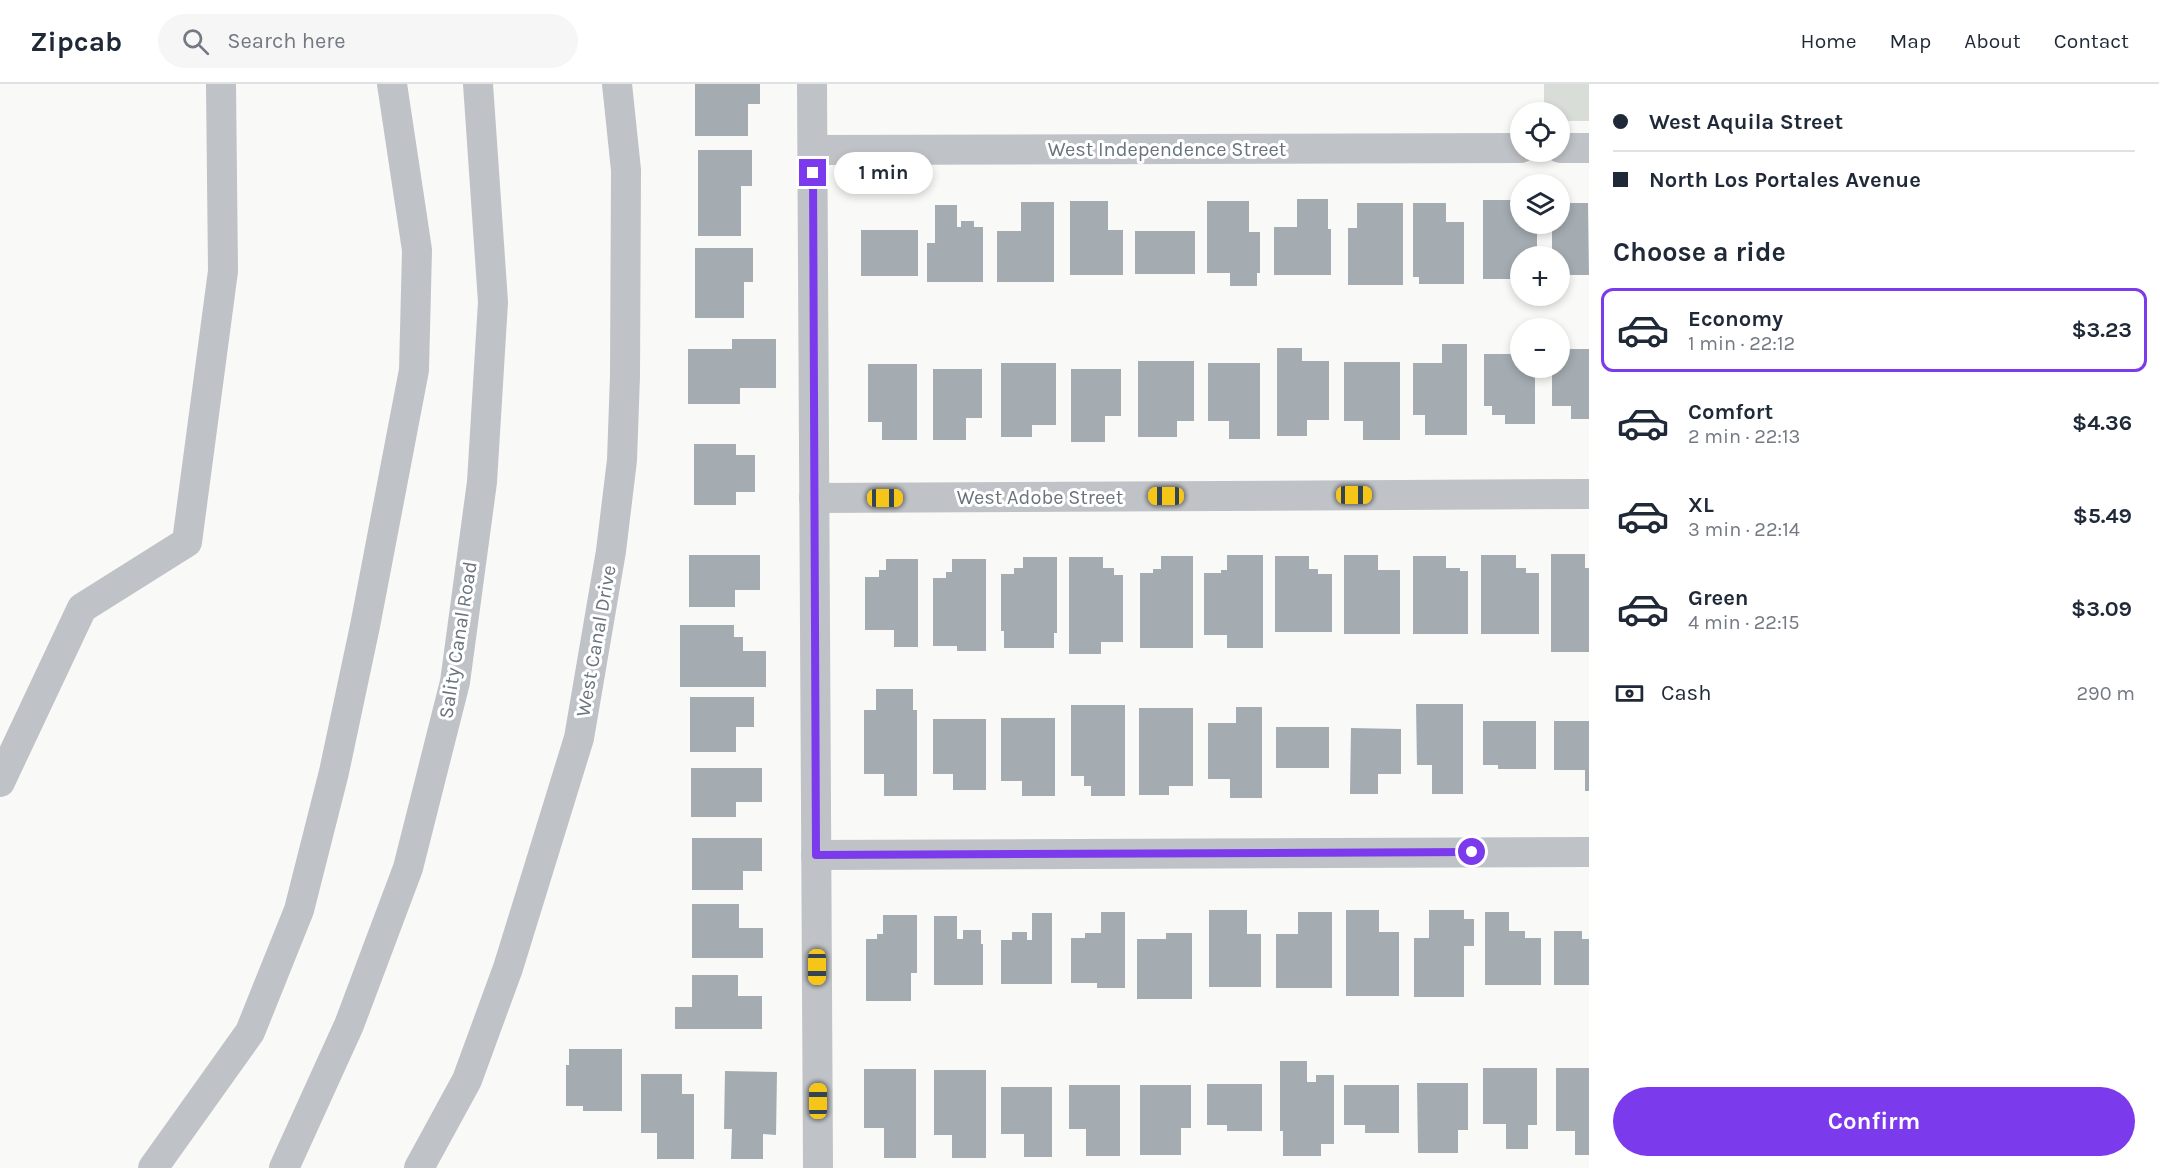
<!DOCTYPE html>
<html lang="en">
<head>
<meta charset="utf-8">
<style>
	:root { --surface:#fff; --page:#f6f6f7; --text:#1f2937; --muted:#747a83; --line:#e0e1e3; --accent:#7c3aed }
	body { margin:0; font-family:Karla,sans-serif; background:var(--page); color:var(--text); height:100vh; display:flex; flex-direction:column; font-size:22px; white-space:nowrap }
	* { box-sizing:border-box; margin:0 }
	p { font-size:20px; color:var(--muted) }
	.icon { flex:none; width:33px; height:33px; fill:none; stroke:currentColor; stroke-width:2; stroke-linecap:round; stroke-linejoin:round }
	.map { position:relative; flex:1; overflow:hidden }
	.panel { display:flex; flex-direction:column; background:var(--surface); width:570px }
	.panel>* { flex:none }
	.banner { display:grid; align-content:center; height:132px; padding:0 24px; background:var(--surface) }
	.fabs { position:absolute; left:1510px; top:18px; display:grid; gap:12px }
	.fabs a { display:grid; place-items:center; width:60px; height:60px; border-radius:50%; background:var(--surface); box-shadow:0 3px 9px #0003; font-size:30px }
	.end { position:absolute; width:27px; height:27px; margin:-14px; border:8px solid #7c3aed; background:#fff; box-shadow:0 0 0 3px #fff }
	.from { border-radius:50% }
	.bubble { position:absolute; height:42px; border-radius:21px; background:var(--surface); box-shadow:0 3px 9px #0003; font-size:20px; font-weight:700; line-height:42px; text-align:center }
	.car { position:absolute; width:18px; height:36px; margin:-18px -9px; border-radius:8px; box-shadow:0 0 4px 2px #0007; background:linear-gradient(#f5c518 24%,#345 0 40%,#f5c518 0 76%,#345 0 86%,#f5c518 0) }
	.banner b { display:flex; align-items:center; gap:21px; height:57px; font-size:22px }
	.banner b+b { border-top:2px solid var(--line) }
	.banner i { width:15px; height:15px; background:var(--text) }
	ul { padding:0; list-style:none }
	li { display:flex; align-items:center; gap:18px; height:84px; margin:0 12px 9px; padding:0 12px; border:3px solid transparent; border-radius:12px }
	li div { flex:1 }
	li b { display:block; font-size:22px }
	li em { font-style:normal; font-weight:700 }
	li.selected { border-color:var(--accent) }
	li>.icon { width:54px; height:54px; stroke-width:1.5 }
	h2 { padding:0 24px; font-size:27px; line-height:72px }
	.pay { display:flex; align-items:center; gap:15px; height:66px; padding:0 24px; font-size:22px }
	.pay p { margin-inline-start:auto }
	.button { display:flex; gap:12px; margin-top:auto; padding:12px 24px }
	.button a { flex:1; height:69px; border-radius:36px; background:var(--accent); color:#fff; font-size:24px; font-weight:700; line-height:69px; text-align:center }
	header { display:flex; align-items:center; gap:36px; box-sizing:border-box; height:84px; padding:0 30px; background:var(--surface); border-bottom:2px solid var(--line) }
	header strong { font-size:28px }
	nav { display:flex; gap:33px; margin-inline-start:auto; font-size:21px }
	.search { width:420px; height:54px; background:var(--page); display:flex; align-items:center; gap:15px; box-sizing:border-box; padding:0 21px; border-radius:33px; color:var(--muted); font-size:22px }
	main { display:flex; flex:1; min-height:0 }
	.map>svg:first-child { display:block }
	.green { fill:#d9ddd7 }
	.building { fill:#a4acb1 }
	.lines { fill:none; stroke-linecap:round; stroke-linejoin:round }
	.street { stroke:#bfc2c6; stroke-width:30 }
	.route { stroke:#7c3aed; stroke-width:8 }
	.labels { text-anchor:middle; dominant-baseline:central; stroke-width:6; stroke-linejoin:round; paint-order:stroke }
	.street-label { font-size:20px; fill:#67747e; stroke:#fff }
</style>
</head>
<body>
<header>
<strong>Zipcab</strong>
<div class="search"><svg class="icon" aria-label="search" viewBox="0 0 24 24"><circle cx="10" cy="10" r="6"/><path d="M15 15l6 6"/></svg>Search here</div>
<nav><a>Home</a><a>Map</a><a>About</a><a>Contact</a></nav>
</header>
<main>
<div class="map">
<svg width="1589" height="1084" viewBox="0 0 1589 1084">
	<rect width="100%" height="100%" fill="#f9f9f7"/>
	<polygon class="green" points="1544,0 1589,0 1589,37 1560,37 1560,28 1544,28"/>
	<g class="building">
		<polygon points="695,0 760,0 760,20 748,20 748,52 695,52"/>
		<polygon points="698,66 752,66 752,102 741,102 741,152 698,152"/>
		<polygon points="1297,115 1328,115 1328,145 1331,145 1331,191 1274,191 1274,143 1297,143"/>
		<polygon points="1483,116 1516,116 1516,122 1521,122 1521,140 1537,140 1537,172 1521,172 1521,195 1483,195"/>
		<polygon points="1070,117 1108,117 1108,146 1123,146 1123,191 1070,191"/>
		<polygon points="1207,117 1249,117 1249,148 1260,148 1260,189 1257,189 1257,202 1230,202 1230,189 1207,189"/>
		<polygon points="1021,118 1054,118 1054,198 997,198 997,147 1021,147"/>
		<polygon points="1357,119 1403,119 1403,201 1348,201 1348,144 1357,144"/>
		<polygon points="1413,119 1446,119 1446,138 1464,138 1464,200 1419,200 1419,193 1413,193"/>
		<polygon points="1560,119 1588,119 1589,191 1560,191 1560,172 1552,172 1552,140 1560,140"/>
		<polygon points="935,121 957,121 957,143 961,143 961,137 974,137 974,143 983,143 983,198 927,198 927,159 935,159"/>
		<rect x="861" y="146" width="57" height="46"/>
		<rect x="1135" y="147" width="60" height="43"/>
		<polygon points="695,164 753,164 753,198 744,198 744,234 695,234"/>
		<polygon points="732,255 776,255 776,304 740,304 740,320 688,320 688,265 732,265"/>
		<polygon points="1442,260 1467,260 1467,351 1425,351 1425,331 1413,331 1413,279 1442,279"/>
		<polygon points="1277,264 1302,264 1302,277 1329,277 1329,336 1307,336 1307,352 1277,352"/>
		<polygon points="1560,265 1589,265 1589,335 1571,335 1571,322 1552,322 1552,284 1560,284"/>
		<polygon points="1484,270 1521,270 1521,284 1535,284 1535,340 1505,340 1505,331 1492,331 1492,322 1484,322"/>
		<polygon points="1138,277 1194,277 1194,337 1177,337 1177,353 1138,353"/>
		<polygon points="1344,278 1400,278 1400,356 1363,356 1363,337 1344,337"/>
		<polygon points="1001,279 1056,279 1056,341 1032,341 1032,353 1001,353"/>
		<polygon points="1208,279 1260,279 1260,355 1229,355 1229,337 1208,337"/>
		<polygon points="868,280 917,280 917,356 882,356 882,338 868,338"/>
		<polygon points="933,285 982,285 982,334 966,334 966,356 933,356"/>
		<polygon points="1071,285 1121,285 1121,332 1105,332 1105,358 1071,358"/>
		<polygon points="694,360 736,360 736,371 755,371 755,408 736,408 736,421 694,421"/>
		<polygon points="1551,470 1585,470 1585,484 1589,484 1589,568 1551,568"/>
		<polygon points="689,471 760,471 760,506 735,506 735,523 689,523"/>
		<polygon points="1227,471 1263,471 1263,564 1227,564 1227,551 1204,551 1204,489 1221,489 1221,486 1227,486"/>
		<polygon points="1344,471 1378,471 1378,486 1400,486 1400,550 1344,550"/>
		<polygon points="1481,471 1516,471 1516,484 1526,484 1526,489 1539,489 1539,550 1481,550"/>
		<polygon points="1161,472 1193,472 1193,564 1140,564 1140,489 1153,489 1153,485 1161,485"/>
		<polygon points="1275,472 1309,472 1309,485 1318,485 1318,490 1332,490 1332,548 1275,548"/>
		<polygon points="1413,472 1446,472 1446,484 1460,484 1460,487 1468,487 1468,550 1413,550"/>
		<polygon points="1023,473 1057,473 1057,549 1054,549 1054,564 1004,564 1004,547 1001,547 1001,490 1014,490 1014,484 1023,484"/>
		<polygon points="1069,473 1103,473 1103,484 1114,484 1114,491 1123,491 1123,558 1101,558 1101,570 1069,570"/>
		<polygon points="886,475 918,475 918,563 894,563 894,546 865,546 865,493 879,493 879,486 886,486"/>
		<polygon points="952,475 986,475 986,567 957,567 957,562 933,562 933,494 946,494 946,488 952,488"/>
		<polygon points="680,541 734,541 734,553 743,553 743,567 766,567 766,603 680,603"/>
		<polygon points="876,605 913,605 913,626 917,626 917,712 884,712 884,690 864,690 864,626 876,626"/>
		<polygon points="690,613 754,613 754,643 736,643 736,668 690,668"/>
		<polygon points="1416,620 1463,620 1463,710 1432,710 1432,681 1417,681"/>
		<polygon points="1071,621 1125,621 1125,712 1091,712 1091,702 1084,702 1084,692 1071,692"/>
		<polygon points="1236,623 1262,623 1262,714 1230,714 1230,695 1208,695 1208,639 1236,639"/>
		<polygon points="1139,624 1193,624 1193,702 1169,702 1169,711 1139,711"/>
		<polygon points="1001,634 1055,634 1055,712 1022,712 1022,697 1001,697"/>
		<polygon points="933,635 986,635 986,706 953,706 953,690 933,690"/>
		<polygon points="1483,637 1536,637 1536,685 1498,685 1498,681 1483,681"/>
		<polygon points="1554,637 1589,637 1589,707 1585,707 1585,686 1554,686"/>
		<rect x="1276" y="643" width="53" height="41"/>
		<polygon points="1351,644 1401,645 1401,690 1378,690 1378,710 1350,710"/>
		<polygon points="691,684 762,684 762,718 736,718 736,733 691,733"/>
		<polygon points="692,754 762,754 762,787 743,787 743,806 692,806"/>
		<polygon points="692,820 739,820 739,844 763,844 763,874 692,874"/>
		<polygon points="1209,826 1247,826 1247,850 1261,850 1261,903 1209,903"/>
		<polygon points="1346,826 1379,826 1379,848 1399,848 1399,912 1346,912"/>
		<polygon points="1429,826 1464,826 1464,835 1474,835 1474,862 1464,862 1464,913 1414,913 1414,854 1429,854"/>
		<polygon points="1101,828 1125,828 1125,904 1097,904 1097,899 1071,899 1071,854 1085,854 1085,849 1101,849"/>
		<polygon points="1298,828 1332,828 1332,904 1276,904 1276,850 1298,850"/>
		<polygon points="1485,828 1509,828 1509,847 1525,847 1525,854 1541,854 1541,901 1485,901"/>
		<polygon points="1032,829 1052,829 1052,900 1001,900 1001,856 1012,856 1012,848 1027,848 1027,856 1032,856"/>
		<polygon points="883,831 917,831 917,889 911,889 911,917 866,917 866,855 877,855 877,850 883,850"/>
		<polygon points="934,832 957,832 957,855 963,855 963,846 981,846 981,860 983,860 983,901 934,901"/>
		<polygon points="1554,847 1582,847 1582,855 1589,855 1589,901 1554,901"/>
		<polygon points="1166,849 1192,849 1192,915 1137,915 1137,855 1166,855"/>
		<polygon points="692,891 738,891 738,912 762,912 762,945 675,945 675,923 692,923"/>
		<polygon points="569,965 622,965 622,1027 583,1027 583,1022 566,1022 566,981 569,981"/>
		<polygon points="1280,977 1307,977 1307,998 1316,998 1316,991 1334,991 1334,1060 1321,1060 1321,1072 1283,1072 1283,1047 1280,1047"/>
		<polygon points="1483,984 1537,984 1537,1041 1528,1041 1528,1065 1506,1065 1506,1040 1483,1040"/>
		<polygon points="1556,984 1589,984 1589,1071 1575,1071 1575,1047 1556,1047"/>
		<polygon points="864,985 916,985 916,1074 884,1074 884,1044 864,1044"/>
		<polygon points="934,986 986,986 986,1074 952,1074 952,1051 934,1051"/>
		<polygon points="725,987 777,988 776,1051 763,1050 763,1075 731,1075 732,1045 724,1045"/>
		<polygon points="641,990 682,990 682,1010 694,1010 694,1075 657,1075 657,1049 641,1049"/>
		<polygon points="1417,999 1468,999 1468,1046 1458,1046 1458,1069 1418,1069"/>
		<polygon points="1207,1000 1262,1000 1262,1047 1227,1047 1227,1041 1207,1041"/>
		<polygon points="1069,1001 1120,1001 1120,1072 1086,1072 1086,1045 1069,1045"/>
		<polygon points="1140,1001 1191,1001 1191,1044 1181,1044 1181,1071 1140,1071"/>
		<polygon points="1344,1001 1399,1001 1399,1049 1365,1049 1365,1041 1344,1041"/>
		<polygon points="1001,1003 1052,1003 1052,1073 1024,1073 1024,1050 1001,1050"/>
	</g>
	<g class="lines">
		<g class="street">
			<polyline points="812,0 818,1084"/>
			<polyline points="1560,64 1589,64"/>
			<polyline points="813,66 1521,64"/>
			<polyline points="814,414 1589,410"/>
			<polyline points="0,698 82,524 187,458 223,187 221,0"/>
			<polyline points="816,771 1589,768"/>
			<polyline points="153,1084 250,948 299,826 334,688 365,542 414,286 417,166 392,0"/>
			<polyline points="284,1084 349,941 408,784 455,598 482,398 493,218 478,0"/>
			<polyline points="419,1084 467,996 508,884 579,654 611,467 622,376 625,292 626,86 617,0"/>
		</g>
	</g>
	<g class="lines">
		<polyline class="route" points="813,89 816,771 1472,768"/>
	</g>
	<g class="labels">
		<g class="street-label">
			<text x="1167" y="65">West Independence Street</text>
			<text x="1040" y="413">West Adobe Street</text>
			<text transform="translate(458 556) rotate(-81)">Sality Canal Road</text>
			<text transform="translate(596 557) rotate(-80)">West Canal Drive</text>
		</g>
	</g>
</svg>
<div class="fabs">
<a><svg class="icon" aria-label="locate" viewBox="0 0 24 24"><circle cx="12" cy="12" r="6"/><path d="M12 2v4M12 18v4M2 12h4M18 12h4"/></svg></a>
<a><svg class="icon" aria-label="layers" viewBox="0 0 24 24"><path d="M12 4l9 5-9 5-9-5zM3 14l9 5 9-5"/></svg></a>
<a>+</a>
<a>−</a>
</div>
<i class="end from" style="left:1472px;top:768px"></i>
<i class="end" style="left:813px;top:89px"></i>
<div class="bubble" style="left:834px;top:68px;width:99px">1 min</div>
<i class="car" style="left:1354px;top:411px;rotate:90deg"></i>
<i class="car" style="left:1166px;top:412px;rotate:270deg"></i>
<i class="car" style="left:885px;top:414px;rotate:90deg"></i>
<i class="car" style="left:817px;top:883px;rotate:180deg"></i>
<i class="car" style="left:818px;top:1017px;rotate:0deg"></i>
</div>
<section class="panel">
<div class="banner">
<b><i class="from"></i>West Aquila Street</b>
<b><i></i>North Los Portales Avenue</b>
</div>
<h2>Choose a ride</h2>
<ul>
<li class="selected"><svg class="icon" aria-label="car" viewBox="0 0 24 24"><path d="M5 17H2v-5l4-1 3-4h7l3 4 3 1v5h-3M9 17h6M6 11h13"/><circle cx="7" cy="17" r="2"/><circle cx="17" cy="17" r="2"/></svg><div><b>Economy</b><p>1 min · 22:12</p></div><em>$3.23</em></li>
<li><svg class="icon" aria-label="car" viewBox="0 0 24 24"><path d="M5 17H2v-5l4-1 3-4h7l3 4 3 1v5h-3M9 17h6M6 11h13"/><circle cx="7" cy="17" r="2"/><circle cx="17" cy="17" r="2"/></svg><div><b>Comfort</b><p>2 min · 22:13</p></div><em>$4.36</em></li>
<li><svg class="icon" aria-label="car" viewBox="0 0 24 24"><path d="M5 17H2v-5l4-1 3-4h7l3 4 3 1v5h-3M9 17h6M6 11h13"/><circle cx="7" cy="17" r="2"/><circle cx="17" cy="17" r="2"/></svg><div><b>XL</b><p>3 min · 22:14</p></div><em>$5.49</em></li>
<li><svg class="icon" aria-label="car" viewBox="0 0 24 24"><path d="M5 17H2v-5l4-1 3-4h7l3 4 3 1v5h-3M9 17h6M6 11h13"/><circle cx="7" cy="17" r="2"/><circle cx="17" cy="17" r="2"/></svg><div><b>Green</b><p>4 min · 22:15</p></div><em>$3.09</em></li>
</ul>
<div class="pay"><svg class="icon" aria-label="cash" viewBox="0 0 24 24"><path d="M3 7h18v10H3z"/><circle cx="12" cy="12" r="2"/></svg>Cash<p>290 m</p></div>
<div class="button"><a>Confirm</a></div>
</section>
</main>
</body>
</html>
